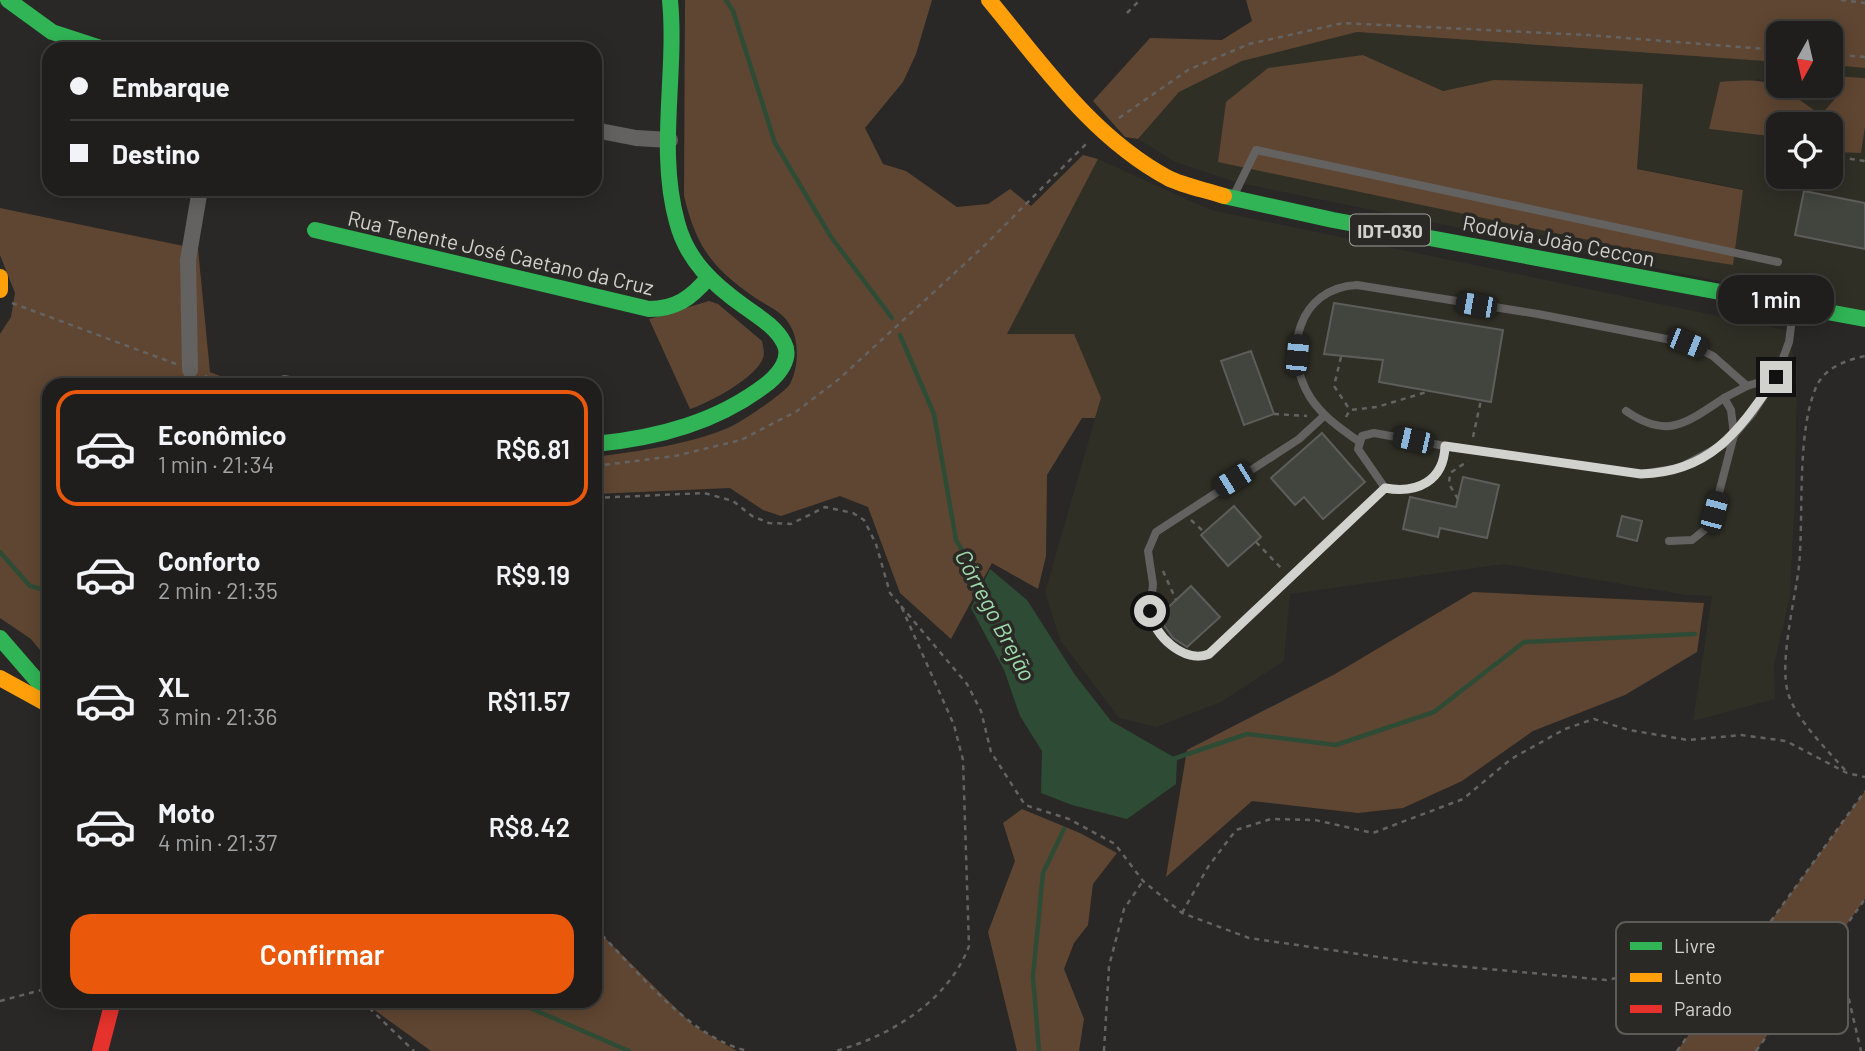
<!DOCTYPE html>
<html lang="pt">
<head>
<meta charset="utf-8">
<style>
	:root { --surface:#1f1e1c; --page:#2c2b29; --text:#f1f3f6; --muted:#a1a2a3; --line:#3c3c3b; --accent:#ea580c }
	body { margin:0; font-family:Barlow,sans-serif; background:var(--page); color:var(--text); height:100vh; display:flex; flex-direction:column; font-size:26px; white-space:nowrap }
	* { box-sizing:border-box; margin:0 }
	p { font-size:23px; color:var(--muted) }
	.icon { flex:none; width:38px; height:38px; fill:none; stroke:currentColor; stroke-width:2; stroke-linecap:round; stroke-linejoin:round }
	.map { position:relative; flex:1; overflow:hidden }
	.details { position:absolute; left:42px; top:378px; width:560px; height:630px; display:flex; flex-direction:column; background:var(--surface); border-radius:21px; box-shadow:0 4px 18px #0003,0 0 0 2px var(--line) }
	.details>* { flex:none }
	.banner { position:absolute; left:42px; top:42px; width:560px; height:154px; border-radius:21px; box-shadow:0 4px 18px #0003,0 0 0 2px var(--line); display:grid; align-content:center; height:154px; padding:0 28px; background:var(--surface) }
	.needle { width:46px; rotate:188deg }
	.fabs { position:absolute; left:1766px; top:21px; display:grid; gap:14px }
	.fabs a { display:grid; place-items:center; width:77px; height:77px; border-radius:14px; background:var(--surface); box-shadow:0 4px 18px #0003,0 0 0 2px var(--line); font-size:35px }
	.end { position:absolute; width:32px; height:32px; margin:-16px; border:9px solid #d1d1ce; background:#111; box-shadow:0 0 0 4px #111 }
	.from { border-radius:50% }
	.bubble { position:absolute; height:49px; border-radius:21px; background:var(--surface); box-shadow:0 4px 18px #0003,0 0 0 2px var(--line); font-size:23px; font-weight:600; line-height:49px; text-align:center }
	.car { position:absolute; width:21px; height:42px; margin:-21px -10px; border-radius:9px; box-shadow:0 0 5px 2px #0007; background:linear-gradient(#222 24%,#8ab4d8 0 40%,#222 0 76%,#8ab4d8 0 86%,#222 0) }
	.banner b { display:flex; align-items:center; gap:24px; height:66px; font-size:26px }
	.banner b+b { border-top:2px solid var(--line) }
	.banner i { width:18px; height:18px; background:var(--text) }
	ul { padding:12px 0 0; list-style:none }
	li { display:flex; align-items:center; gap:21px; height:116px; margin:0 14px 10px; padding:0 14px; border:4px solid transparent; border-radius:21px }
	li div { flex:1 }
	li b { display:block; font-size:26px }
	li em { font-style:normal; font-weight:600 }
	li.current { border-color:var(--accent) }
	li>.icon { width:63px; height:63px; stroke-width:1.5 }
	.cta { display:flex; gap:14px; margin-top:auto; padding:14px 28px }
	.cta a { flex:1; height:80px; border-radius:21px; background:var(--accent); color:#fff; font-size:28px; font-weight:600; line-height:80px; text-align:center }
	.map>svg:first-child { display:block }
	.built { fill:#2f2f26; fill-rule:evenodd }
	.green { fill:#5f4632 }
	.water { fill:#2e4c35 }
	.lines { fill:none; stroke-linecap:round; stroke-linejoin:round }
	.stream { stroke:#2e4c35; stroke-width:4.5 }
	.building { fill:#42453d; stroke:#5d5d5b; stroke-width:2 }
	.path { stroke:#646362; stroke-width:2.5; stroke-dasharray:5 5; stroke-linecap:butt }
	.lane { stroke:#636261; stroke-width:8 }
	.street { stroke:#636261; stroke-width:16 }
	.fast { stroke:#30b455; stroke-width:16 }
	.slow { stroke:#ff9f0a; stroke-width:16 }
	.jam { stroke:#e5322d; stroke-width:16 }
	.route { stroke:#d1d1ce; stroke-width:9 }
	.labels { text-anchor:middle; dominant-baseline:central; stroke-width:7; stroke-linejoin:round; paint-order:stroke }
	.shield { fill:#2a2925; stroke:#9f9f9b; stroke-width:2 }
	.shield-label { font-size:19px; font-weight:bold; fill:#d1d1ce }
	.street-label { font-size:21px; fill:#d1d1ce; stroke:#2a2925 }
	.water-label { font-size:23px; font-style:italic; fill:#9edaac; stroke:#2a2925 }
	.key { fill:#2a2925; stroke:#5c5b58; stroke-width:2 }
	.key-label { font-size:19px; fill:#d1d1ce }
</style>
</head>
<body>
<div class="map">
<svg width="1865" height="1051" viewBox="0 0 1865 1051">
	<rect width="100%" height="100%" fill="#292826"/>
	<g class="built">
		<path d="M1357,32L1778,62V85L1757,79L1709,129L1778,137V177H1830L1831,152L1861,153L1865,127V311L1235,182L1175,162L1138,139L1179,92L1242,61ZM1363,55L1443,91L1494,80L1643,85L1637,169L1743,189L1733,264L1626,248L1219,161Z"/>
		<polygon points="1830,65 1865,68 1865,78 1831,76"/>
		<polygon points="1780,86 1827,86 1839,94 1821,116"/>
		<polygon points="1098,159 1211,210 1785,330 1797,366 1795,494 1790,596 1774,665 1775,699 1693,721 1712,596 1686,595 1504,564 1290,594 1284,661 1221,702 1156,727 1119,718 1060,640 1045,592 1101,398 1006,335"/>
	</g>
	<g class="green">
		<path d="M685,0H932L916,54L903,82L865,128L883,164L906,171L957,207L988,204L1010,189L1031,206L1083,155L1098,159L1007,334H1074L1101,398L1095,418H1082L1047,475L1046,556L1038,589L992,563L951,639L900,593L868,507L840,496L781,516L763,510L730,488L595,494V457C640,451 688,445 730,427C740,423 786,392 790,384C799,366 800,339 788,322C782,312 764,304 754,297C712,268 696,246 684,196Z"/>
		<polygon points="1246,0 1865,0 1865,68 1831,65 1830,33 1778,33 1778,62 1357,32 1242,61 1179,92 1138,139 1125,137 1093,101 1150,38 1222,40 1252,21"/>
		<polygon points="1363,55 1443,91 1494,80 1643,84 1637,169 1743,190 1733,265 1626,248 1218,162 1226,102 1268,68"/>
		<path d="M1831,76L1865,78V127L1861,153L1831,152L1830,124H1778V137L1709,129L1720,82C1777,77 1776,84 1821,115L1839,94L1827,86H1830Z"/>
		<polygon points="0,208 198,249 210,372 243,385 49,385 49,661 31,639 0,618 0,334 11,317 15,293 0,255"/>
		<path d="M709,301L718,304L762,341C763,347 765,353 763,358C756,378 709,403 690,409L649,319Z"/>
		<polygon points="1473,592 1704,603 1697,652 1625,695 1533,731 1462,781 1403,808 1358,813 1252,801 1166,877 1187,750 1335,674"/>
		<polygon points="1865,791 1865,899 1756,1051 1677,1051"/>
		<polygon points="1022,809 1080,833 1117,853 1093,884 1088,925 1074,943 1064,969 1084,1019 1079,1051 1017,1051 988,932 1015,861 1003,823"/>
		<polygon points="595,928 694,1026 737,1051 431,1051 362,1001 595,1001"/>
	</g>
	<polygon class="water" points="990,569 1027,600 1075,675 1111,721 1177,759 1176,784 1127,819 1072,805 1041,793 1042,751 1020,716 1004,670 971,608"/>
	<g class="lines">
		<g class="stream">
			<polyline points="726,0 733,11 775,143 831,237 892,318"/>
			<polyline points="900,335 934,414 956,540 984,586"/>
			<polyline points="0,552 30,586 49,591"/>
			<polyline points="1173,759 1247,734 1336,745 1434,712 1524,642 1695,634"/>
			<polyline points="514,1001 629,1051"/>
			<polyline points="1039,1051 1033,976 1043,873 1064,829"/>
		</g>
	</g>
	<g class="building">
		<polygon points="1804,191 1865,203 1865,249 1795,235"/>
		<polygon points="1334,303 1503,330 1491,402 1379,382 1383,360 1324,354"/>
		<polygon points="1251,351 1274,414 1244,425 1221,361"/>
		<polygon points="1322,433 1365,482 1323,519 1304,497 1295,505 1271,478"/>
		<polygon points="1463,477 1499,485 1487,538 1440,528 1438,537 1403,529 1410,497 1456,507"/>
		<polygon points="1234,506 1261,537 1228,566 1201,535"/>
		<polygon points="1622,516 1642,521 1637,541 1617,536"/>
		<polygon points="1191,586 1220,617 1187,647 1173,638 1158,617"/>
	</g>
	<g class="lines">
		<g class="path">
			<polyline points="1841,0 1865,3"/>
			<polyline points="1127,13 1140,0"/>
			<polyline points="1830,54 1865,57"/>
			<polyline points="1119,118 1188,70 1249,44 1343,23 1588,35 1778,50"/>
			<polyline points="1830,156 1865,161"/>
			<polyline points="12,303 176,364"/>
			<polyline points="1341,357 1334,386 1350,410"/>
			<polyline points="205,376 224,385"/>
			<polyline points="1274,414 1307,416"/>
			<polyline points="1346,417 1350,410 1377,407 1430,391"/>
			<polyline points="1473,437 1481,400"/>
			<polyline points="595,466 675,456 741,440 797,411 839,379 984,246 1086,144"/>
			<path d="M595,498L704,493L733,501L752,516L769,523L791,524L825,507L853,513L864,520L876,544L890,593L901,606L954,725L963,760L969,946C949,1000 890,1037 835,1051"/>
			<polyline points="1458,499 1449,484 1450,473 1468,461"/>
			<polyline points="1191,520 1204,532"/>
			<polyline points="1256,542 1282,569"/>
			<polyline points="1163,571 1176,600"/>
			<polyline points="901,606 967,684 981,711 991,752 1025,805 1069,819 1115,844 1143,881 1182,913 1249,938 1413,962 1606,980 1678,967 1758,937 1835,940 1861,1051"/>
			<path d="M1845,770C1828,751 1795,718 1788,693C1779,662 1795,600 1799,566C1804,515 1796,431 1817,385C1826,367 1847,360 1865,356"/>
			<polyline points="1182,913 1208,867 1236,830 1271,819 1315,820 1373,833 1463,799 1511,759 1565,729 1594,719 1629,730 1688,740 1741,735 1786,741 1847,773 1865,777"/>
			<path d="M595,928C638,971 688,1037 748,1051"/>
			<polyline points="0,1001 49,988"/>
			<polyline points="362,1001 414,1051"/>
			<polyline points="1104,1051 1109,966 1124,909 1143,881"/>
			<polyline points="1677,1051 1865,791"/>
			<polyline points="1756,1051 1865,899"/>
		</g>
		<g class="lane">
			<polyline points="1235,193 1256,150 1778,262"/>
			<polyline points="1747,386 1776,377"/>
			<path d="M1626,411C1668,440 1686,423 1724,398"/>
			<path d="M1324,416L1299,439L1156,532L1148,551L1153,584L1150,614C1157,636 1183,664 1209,655L1385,488"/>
			<path d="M1374,433L1445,446C1444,481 1416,494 1385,488L1358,449L1362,436Z"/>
			<path d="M1358,441C1340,428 1322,416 1310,397C1282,352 1298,288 1357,285L1538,314L1687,343L1713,356L1747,386L1724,398L1731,410L1734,435L1714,512L1707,528L1692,540L1669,541"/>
			<polyline points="1445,446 1641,474 1679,468 1728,442 1752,414 1776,377 1789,342 1793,311"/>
		</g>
		<g class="street">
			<polyline points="595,130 636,138 670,140"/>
			<polyline points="190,370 188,260 200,189"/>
			<polyline points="285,383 294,385"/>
		</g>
		<g class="fast">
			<polyline points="8,0 52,32 104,49"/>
			<polyline points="1224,196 1333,220 1865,319"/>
			<path d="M315,230L649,309C676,309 691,298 708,278"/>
			<path d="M595,444C658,438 718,422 768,383C779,374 792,358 784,343C776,327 759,317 745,307C714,285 687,261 677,222C657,150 677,74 670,0"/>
			<polyline points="0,638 39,683 49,701"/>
		</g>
		<g class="slow">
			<path d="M989,0C1043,65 1092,137 1168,178C1184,186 1206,190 1224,196"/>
			<polyline points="0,277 0,290"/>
			<polyline points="0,678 49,705"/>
		</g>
		<polyline class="jam" points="100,1051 113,1001"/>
	</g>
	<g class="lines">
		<path class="route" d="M1150,611C1153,635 1184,664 1209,654L1385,488C1417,494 1444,481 1445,446L1641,474C1712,472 1739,430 1776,377"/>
	</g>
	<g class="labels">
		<rect class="shield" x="1350" y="214.5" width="80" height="31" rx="5"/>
		<g class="shield-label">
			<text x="1390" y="230">IDT-030</text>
		</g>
		<g class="street-label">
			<text transform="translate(1559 240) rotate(11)">Rodovia João Ceccon</text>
			<text transform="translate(501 252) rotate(13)">Rua Tenente José Caetano da Cruz</text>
		</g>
		<g class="water-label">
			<text transform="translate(996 615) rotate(62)">Córrego Brejão</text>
		</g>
	</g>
	<rect x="1616" y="922" width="232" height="112" rx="10" class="key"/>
	<rect x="1630" y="942" width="32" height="8" fill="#30b455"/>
	<rect x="1630" y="973" width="32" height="9" fill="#ff9f0a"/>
	<rect x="1630" y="1005" width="32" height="8" fill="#e5322d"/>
	<g class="key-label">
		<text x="1674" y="953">Livre</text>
		<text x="1674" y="984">Lento</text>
		<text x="1674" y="1016">Parado</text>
	</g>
</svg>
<div class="fabs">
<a><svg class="needle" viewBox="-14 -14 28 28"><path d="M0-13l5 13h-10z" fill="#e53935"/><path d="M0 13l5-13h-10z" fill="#a1a2a3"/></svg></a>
<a><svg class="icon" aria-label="locate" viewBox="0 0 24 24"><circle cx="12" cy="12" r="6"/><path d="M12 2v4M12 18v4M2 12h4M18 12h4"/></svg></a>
</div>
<i class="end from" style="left:1150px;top:611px"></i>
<i class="end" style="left:1776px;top:377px"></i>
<div class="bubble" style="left:1718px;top:275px;width:116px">1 min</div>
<i class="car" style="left:1476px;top:305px;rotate:280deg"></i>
<i class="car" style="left:1687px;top:343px;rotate:112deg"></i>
<i class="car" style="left:1297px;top:355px;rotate:5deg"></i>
<i class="car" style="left:1413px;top:440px;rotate:283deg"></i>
<i class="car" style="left:1233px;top:480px;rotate:238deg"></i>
<i class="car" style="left:1714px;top:512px;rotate:15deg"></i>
<div class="banner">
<b><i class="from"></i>Embarque</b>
<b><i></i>Destino</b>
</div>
<section class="details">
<ul>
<li class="current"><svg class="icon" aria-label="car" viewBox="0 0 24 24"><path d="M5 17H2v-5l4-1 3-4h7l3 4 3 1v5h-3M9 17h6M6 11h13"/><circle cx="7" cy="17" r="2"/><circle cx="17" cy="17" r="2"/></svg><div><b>Econômico</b><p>1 min · 21:34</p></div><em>R$6.81</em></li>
<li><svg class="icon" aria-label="car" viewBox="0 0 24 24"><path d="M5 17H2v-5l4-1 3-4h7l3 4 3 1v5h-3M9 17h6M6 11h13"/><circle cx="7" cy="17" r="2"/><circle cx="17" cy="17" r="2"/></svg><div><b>Conforto</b><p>2 min · 21:35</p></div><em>R$9.19</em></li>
<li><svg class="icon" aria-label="car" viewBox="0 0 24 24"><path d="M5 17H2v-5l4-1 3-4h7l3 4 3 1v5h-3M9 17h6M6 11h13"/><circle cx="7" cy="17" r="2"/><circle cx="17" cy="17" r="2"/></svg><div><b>XL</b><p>3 min · 21:36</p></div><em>R$11.57</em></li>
<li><svg class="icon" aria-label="car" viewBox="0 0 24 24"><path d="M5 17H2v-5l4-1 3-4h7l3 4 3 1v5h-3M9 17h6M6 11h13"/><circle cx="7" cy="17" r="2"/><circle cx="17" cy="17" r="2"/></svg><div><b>Moto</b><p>4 min · 21:37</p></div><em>R$8.42</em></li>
</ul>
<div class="cta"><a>Confirmar</a></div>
</section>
</div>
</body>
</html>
